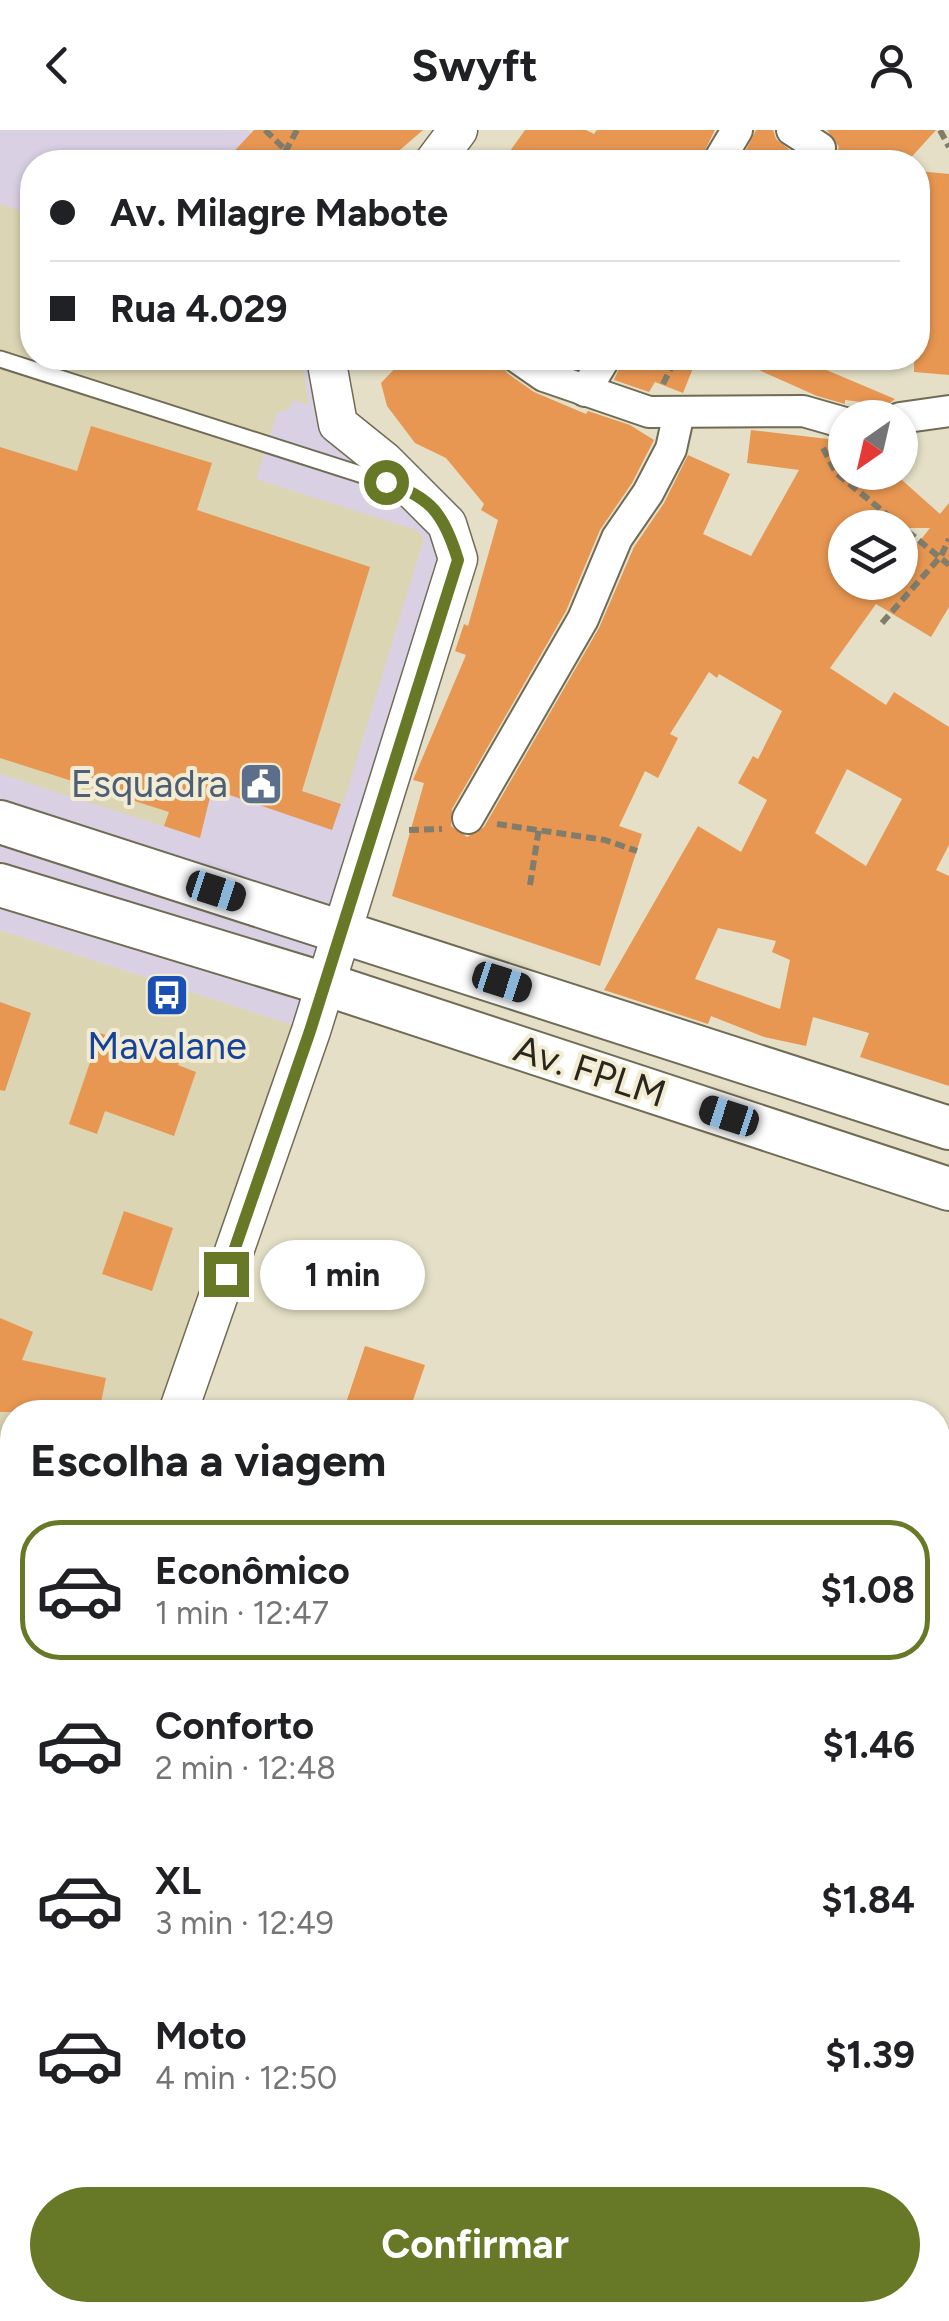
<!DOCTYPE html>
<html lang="pt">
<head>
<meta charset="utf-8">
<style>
	:root { --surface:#fff; --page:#f2f2f2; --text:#202124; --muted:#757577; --line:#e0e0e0; --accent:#677927 }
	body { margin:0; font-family:Figtree,sans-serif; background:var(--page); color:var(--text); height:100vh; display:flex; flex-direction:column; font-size:38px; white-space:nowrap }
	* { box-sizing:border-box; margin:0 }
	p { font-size:32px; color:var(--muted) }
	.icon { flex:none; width:55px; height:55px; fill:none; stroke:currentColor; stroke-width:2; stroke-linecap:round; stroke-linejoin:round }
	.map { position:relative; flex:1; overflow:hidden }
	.panel { position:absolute; left:0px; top:1270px; width:950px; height:922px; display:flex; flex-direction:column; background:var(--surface); border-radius:40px 40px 0 0; box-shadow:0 2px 8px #0004 }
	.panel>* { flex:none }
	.banner { position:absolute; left:20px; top:20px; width:910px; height:220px; border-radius:40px; box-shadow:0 2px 8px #0004; display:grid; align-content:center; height:220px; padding:0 30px; background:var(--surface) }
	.needle { width:65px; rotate:214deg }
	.fabs { position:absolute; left:828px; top:270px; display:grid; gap:20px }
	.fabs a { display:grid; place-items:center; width:90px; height:90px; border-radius:50%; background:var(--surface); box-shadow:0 2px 8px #0004; font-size:50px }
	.end { position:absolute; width:45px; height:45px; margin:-22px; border:12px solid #677927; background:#fff; box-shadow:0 0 0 5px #fff }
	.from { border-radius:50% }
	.bubble { position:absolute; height:70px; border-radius:35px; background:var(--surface); box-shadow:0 2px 8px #0004; font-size:32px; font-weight:700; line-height:70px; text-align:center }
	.car { position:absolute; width:30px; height:60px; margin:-30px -15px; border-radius:12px; box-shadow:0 0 8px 2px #0007; background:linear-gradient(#222 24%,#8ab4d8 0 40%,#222 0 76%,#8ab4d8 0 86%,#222 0) }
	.banner b { display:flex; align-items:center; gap:35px; height:95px; font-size:38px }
	.banner b+b { border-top:2px solid var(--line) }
	.banner i { width:25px; height:25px; background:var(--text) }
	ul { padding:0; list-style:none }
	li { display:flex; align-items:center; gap:30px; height:140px; margin:0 20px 15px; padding:0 10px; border:5px solid transparent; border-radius:40px }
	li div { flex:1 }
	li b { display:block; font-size:38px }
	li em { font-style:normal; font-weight:700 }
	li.active { border-color:var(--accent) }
	li>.icon { width:90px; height:90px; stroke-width:1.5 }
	h2 { padding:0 30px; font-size:45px; line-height:120px }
	.button { display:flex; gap:20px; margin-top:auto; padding:20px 30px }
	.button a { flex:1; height:115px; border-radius:60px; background:var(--accent); color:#fff; font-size:40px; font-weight:700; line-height:115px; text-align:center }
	header { display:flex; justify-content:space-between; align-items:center; height:130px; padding:0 30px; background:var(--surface); font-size:45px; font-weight:700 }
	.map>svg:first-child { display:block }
	.commercial { fill:#dad0e4 }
	.built { fill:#dbd5b4 }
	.green { fill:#c3d07f }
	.building { fill:#e89752; fill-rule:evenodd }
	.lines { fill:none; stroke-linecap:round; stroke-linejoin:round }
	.service-casing { stroke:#6f6b55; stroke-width:19 }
	.minor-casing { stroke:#6f6b55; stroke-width:34 }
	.tertiary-casing { stroke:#6f6b55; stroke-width:41 }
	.secondary-casing { stroke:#6f6b55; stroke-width:46 }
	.path { stroke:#817d6c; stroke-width:6; stroke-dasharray:10 5; stroke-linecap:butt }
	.service { stroke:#fff; stroke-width:15 }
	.minor { stroke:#fff; stroke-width:30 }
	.tertiary { stroke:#fff; stroke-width:38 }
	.secondary { stroke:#fff; stroke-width:42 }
	.route { stroke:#677927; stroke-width:12 }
	.labels { text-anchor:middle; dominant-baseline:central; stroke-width:8; stroke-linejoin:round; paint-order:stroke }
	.service-label { font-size:38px; fill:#4e5e75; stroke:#f1ecd3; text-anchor:end }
	.transit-label { font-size:38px; fill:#164399; stroke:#f1ecd3 }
	.street-label { font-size:38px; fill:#29271d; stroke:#f1ecd3 }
</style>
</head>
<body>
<header><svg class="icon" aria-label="back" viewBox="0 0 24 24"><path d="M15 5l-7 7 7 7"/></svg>Swyft<svg class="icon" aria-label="person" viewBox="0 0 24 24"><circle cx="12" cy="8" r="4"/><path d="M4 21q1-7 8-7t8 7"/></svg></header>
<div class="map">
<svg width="949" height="2191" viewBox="0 0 949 2191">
	<rect width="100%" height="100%" fill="#e4dfc6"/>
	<polygon class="commercial" points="0,0 248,0 288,32 32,32 32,228 326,228 328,254 458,429 311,901 0,800"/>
	<g class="built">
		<polygon points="0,74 32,84 32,228 302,228 309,275 293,270 289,279 277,283 256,349 416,400 424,408 343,674 302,660 208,657 212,659 200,708 0,644"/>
		<polygon points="0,800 311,901 178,1282 12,1282 12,1758 0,1793"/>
	</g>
	<polygon class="green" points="0,1378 12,1379 12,2127 0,2128"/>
	<g class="building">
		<polygon points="254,0 423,0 386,32 224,32"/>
		<polygon points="525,0 586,0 594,4 597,0 715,0 699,32 502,32"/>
		<polygon points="756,0 773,0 776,9 796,25 794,32 740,32"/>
		<polygon points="827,0 936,0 907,32 834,32 839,17"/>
		<polygon points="918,41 949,44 949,245 914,242"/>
		<path d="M405,228H499L507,243L534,262L586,284L588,281L630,295L654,310L632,353L600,400L566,481L452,679L451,696L467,707L484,697L599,498L634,417L664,373L688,325L730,344L703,404L751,426L799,340L747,333L751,300L845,311V342H893L940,384L949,373V477L931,507L876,474L830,538L886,575L894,562L949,597V715L936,740L949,746V956L860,927L869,903L813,887L806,916L764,907L711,886L708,894L604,860L698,696L741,722L767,670L738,653L753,626L758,629L782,581L719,544L717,548L709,542L670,604L678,608L658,648L645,641L619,696L642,704L600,836L392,766L424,653L413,650L466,525L455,521L464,494L468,496L498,390L481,380L484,374L446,328L415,313L387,276L381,253ZM845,398H930L900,436V452H845ZM847,639L902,669L866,736L815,703ZM718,798L776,811L772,822L790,830L780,879L695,849Z"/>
		<polygon points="624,228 697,228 683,263 655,252 649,262 614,250"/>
		<polygon points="732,228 798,228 895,269 887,275 845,270 845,274 817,266"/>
		<polygon points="91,296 212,333 197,380 370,437 302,661 341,674 332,700 212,659 200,708 164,696 169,682 0,628 0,317 77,341"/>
		<polygon points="0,872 31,883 5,961 0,960"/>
		<polygon points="100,903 180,931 178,935 196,942 174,1006 105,981 97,1004 69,994"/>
		<polygon points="124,1081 173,1098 152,1161 102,1144"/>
		<polygon points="0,1188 33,1202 22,1230 106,1248 99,1282 0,1282"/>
		<polygon points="365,1216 425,1235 409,1282 343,1282"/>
	</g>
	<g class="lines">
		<g class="service-casing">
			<polyline id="service" points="0,229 394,355"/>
		</g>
		<g class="minor-casing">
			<g id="minor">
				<polyline points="792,0 820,18 813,32"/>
				<polyline points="718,32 737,0"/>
				<polyline points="518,228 544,246 649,282 803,281 845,293"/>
				<polyline points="585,261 605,228"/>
				<polyline points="900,288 949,281"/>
				<polyline points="468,688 583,489 617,408 648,363 671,319 679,283"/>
			</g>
		</g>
		<g class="tertiary-casing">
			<g id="tertiary">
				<polyline points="434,32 458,0"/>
				<polyline points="178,1282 311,901 458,429 447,394 384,331 338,294 326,228"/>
				<polyline points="0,1859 12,1816"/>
			</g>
		</g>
		<g class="secondary-casing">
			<g id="secondary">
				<polyline points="0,692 949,998"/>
				<polyline points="0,755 325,854 949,1059"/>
			</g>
		</g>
		<g class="path">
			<polyline points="265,0 298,32"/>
			<polyline points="940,0 949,17"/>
			<polyline points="285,22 297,0"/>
			<polyline points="663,254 676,228"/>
			<polyline points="823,318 836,343 949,435"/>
			<polyline points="882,493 941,426 949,409"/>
			<polyline points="497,694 605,710 637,721"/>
			<polyline points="409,700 442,699"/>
			<polyline points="530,755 539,698"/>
		</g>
		<use href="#service" class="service"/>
		<use href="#minor" class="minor"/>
		<use href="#tertiary" class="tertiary"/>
		<use href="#secondary" class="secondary"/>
	</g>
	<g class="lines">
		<path class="route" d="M226,1144L310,901L458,430C444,384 431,367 386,352"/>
	</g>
	<defs>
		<g id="civic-square" transform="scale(2.25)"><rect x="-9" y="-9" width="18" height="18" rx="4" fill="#5c6f8a" stroke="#f1ecd3"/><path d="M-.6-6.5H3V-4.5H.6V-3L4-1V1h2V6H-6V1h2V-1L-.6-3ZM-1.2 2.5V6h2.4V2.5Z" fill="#fff"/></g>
		<g id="bus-square" transform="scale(2.25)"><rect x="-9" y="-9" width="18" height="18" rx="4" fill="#1a4fb4" stroke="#f1ecd3"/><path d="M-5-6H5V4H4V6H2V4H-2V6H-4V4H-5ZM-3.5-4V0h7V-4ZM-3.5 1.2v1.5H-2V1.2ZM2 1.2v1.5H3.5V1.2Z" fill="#fff"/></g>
	</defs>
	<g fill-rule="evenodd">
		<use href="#civic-square" x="261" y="654"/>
		<use href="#bus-square" x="167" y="865"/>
	</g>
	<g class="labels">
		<g class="service-label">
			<text x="228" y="654">Esquadra</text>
		</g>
		<g class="transit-label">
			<text x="167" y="916">Mavalane</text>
		</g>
		<g class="street-label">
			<text transform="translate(590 941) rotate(18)">Av. FPLM</text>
		</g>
	</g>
</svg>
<div class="fabs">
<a><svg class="needle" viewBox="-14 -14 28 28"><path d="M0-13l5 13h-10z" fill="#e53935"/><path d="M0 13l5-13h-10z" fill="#757577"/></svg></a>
<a><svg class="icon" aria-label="layers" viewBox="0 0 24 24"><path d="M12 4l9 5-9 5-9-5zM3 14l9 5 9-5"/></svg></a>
</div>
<i class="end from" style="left:386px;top:352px"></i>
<i class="end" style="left:226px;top:1144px"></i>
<div class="bubble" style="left:260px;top:1110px;width:165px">1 min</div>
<i class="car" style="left:216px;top:761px;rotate:108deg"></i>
<i class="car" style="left:502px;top:852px;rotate:108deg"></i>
<i class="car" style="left:729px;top:986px;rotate:288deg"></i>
<div class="banner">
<b><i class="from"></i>Av. Milagre Mabote</b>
<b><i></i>Rua 4.029</b>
</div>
<section class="panel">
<h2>Escolha a viagem</h2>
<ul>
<li class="active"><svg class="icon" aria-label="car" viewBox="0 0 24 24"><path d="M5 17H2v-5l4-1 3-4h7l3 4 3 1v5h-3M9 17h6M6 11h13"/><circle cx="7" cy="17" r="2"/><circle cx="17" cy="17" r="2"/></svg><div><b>Econômico</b><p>1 min · 12:47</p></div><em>$1.08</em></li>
<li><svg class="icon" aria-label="car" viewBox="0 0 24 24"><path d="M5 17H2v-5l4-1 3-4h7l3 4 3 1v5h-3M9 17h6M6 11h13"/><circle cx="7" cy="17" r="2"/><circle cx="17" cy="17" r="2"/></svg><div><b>Conforto</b><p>2 min · 12:48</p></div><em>$1.46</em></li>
<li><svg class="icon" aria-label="car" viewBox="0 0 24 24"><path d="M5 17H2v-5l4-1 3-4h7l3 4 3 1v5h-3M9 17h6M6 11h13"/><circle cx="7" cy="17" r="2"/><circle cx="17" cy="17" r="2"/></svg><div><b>XL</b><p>3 min · 12:49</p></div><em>$1.84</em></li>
<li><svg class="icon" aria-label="car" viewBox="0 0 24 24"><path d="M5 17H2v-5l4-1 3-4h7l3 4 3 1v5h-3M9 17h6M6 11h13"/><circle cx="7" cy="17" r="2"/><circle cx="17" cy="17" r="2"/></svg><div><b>Moto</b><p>4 min · 12:50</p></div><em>$1.39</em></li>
</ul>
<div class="button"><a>Confirmar</a></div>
</section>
</div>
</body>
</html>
